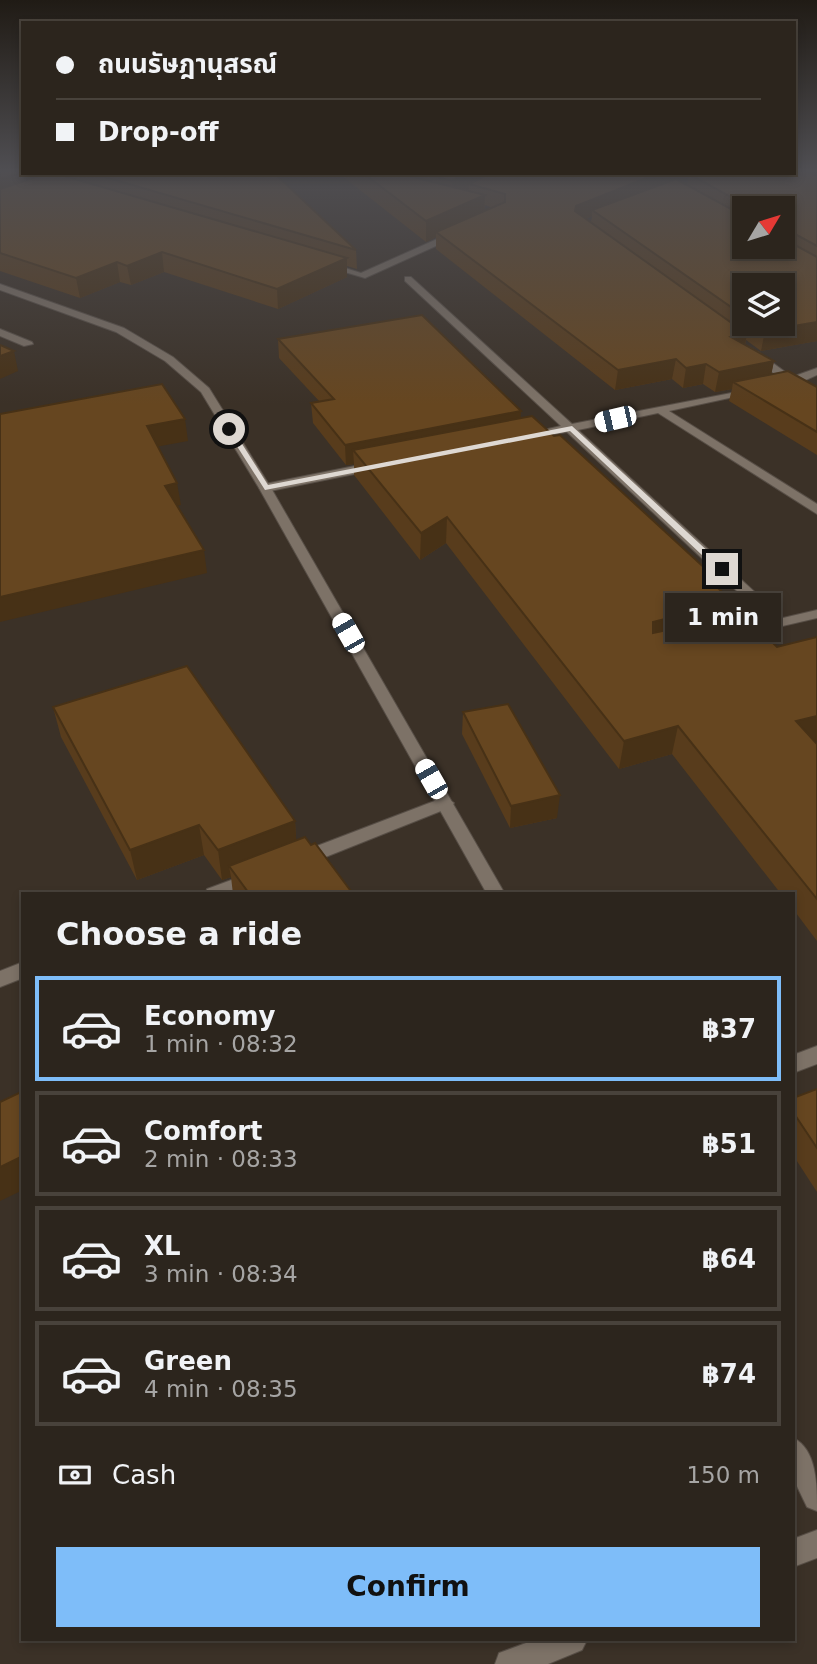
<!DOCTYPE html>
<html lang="en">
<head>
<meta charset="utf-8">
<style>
	:root { --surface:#2c251d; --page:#342d26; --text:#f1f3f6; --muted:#a6a5a4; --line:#48423b; --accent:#7ebdf9 }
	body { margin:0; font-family:"DejaVu Sans","Noto Sans Thai",sans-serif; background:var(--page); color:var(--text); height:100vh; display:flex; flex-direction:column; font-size:26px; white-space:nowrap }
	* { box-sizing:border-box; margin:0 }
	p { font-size:23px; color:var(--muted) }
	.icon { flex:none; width:38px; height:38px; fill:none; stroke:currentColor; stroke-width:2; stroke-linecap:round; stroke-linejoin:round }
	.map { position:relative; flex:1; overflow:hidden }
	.side { position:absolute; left:21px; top:892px; width:774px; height:749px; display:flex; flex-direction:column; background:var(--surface); border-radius:0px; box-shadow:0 4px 10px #0003,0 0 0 2px var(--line) }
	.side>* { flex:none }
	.top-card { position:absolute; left:21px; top:21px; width:775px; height:154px; border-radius:0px; box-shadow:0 4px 10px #0003,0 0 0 2px var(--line); display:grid; align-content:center; height:154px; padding:0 35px; background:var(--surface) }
	.needle { width:46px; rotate:52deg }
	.buttons { position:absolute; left:732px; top:196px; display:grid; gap:14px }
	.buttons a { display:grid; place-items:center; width:63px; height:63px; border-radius:0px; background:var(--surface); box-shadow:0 4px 10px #0003,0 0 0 2px var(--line); font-size:35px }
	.end { position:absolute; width:32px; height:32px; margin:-16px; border:9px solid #ded8d2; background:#111; box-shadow:0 0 0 4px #111 }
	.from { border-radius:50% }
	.bubble { position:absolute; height:49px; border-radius:0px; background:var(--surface); box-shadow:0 4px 10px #0003,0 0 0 2px var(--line); font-size:23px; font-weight:600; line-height:49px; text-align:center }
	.car { position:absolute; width:21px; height:42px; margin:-21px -10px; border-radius:9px; box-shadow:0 0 5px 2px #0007; background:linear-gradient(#fff 24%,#345 0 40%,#fff 0 76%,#345 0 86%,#fff 0) }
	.top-card b { display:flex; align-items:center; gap:24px; height:66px; font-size:26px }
	.top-card b+b { border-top:2px solid var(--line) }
	.top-card i { width:18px; height:18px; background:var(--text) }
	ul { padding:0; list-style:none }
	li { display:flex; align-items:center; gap:21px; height:105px; margin:0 14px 10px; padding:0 21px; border:4px solid var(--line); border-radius:0px }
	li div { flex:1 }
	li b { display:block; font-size:26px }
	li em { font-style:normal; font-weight:600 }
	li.active { border-color:var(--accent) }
	li>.icon { width:63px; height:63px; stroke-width:1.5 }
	h2 { padding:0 35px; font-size:32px; line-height:84px }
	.pay { display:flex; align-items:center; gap:18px; height:77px; padding:0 35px; font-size:26px }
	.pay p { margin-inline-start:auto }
	.button { display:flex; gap:14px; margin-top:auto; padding:14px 35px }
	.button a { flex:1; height:80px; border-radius:0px; background:var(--accent); color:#111; font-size:28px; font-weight:600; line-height:80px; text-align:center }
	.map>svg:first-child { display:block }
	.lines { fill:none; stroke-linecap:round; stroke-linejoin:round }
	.minor-casing { stroke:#574e46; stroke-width:2 }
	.tertiary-casing { stroke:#574e46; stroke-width:2 }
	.minor { fill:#7d7267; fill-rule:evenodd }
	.tertiary { fill:#7d7267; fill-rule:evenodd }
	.wall { fill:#583c1c; fill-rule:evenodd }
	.shaded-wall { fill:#473116 }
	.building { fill:#664620; stroke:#473116; stroke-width:2 }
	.route { fill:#ded8d2 }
</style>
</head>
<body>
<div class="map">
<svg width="817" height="1664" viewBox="0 0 817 1664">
	<rect width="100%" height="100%" fill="#3b3127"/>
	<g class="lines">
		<g class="minor-casing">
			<g id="minor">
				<polygon points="332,173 346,173 371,181 367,183"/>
				<polygon points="455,231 458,236 365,278 321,265 326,262 361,273"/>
				<polygon points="405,277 411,277 572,424 757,388 757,392 669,411 817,504 817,514 658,413 578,430 783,618 817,610 817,618 735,637 730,636 730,630 769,621 567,432 522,439 522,435 561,426 405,281"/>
				<polygon points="0,329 32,342 33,344 24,346 0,336"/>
				<polygon points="750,352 758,352 792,377 817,368 817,375 797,384 776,387 776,383 783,380 750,356"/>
				<polygon points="375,462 381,466 379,469 265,492 259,488 265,484"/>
				<polygon points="445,797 454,803 451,807 308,864 302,865 293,859 296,854"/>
				<path d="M253,872L259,874L262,879C251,895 222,895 205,894L207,889Z"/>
				<polygon points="23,962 23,978 0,987 0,971"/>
				<polygon points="817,1046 817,1064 793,1073 793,1055"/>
				<polygon points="817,1530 817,1558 793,1567 793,1539"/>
				<polygon points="534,1640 587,1640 582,1650 548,1664 495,1664 499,1653"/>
			</g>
		</g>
		<g class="tertiary-casing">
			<g id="tertiary">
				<polygon points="0,284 124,328 173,357 209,388 271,488 505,894 487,894 259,488 201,392 165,361 116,332 0,290"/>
				<path d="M793,1438C817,1449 817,1486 817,1511L807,1507L793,1478Z"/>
			</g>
		</g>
		<use href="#minor" class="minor"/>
		<use href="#tertiary" class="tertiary"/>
	</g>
	<g class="wall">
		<polygon points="0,171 23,173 274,173 356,250 357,269 347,266 347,277 278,309 164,272 131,285 120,282 80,298 0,271"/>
		<path d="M346,173H794L817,176V341L761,351L746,340L745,345L774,361L771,374L817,387V455L729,401L732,389L715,392L703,384L683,388L672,379L615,390L436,249V237L426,242L346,179ZM689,176L687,185L679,181ZM485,205L493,208L484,211ZM744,208H782V247H744ZM592,216L591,222L586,219ZM744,285L782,324H744Z"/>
		<polygon points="278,339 521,418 554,436 721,583 720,590 729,617 817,744 817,941 793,909 793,894 781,894 672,754 619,769 446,543 420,560 354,475 354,464 346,465 313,423 311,403 320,402 279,358"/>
		<polygon points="53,707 295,821 296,840 311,845 353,894 233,894 231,877 222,880 204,855 137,880 61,737"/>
		<polygon points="463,712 557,818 510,828 462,734"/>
		<polygon points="817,1089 817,1192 793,1155 793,1098"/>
	</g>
	<g class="shaded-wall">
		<polygon points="23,172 23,173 36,173 38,185 0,198 0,179"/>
		<polygon points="49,173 68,173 68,175 50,179"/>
		<polygon points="467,173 499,173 469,184 469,189 452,197 452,181"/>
		<polygon points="659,173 696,173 689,174 689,176 597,214 592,210 592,216 574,224 576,206"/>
		<polygon points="485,195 484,216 436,232 436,237 426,242 426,221"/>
		<polygon points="162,252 164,272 131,285 127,266"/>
		<polygon points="347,258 347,277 278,309 277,289"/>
		<polygon points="117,262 120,282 80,298 76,278"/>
		<polygon points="817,322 817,341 761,351 765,331"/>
		<polygon points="747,334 743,354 731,337"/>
		<polygon points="14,351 18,371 0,379 0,356"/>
		<polygon points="676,359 672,379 615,390 618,370"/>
		<polygon points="774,361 770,381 733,382 732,389 715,392 719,372"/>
		<polygon points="706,364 703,384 683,388 686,368"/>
		<polygon points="521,411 520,430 353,450 354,464 346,465 345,445"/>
		<polygon points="185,419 188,441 150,448 147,426"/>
		<polygon points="177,483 181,505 169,508 165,486"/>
		<polygon points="447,517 446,543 420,560 421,533"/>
		<polygon points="204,550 207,573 0,622 0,597"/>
		<polygon points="721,583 716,606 732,602 726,630 648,649 653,622 715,585"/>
		<polygon points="817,716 817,741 787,749 796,721"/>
		<polygon points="678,726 672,754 619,769 624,741"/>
		<polygon points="560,795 557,818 510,828 511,806"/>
		<polygon points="295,821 297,851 229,866 231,877 222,880 218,850"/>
		<polygon points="199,825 204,855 137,880 130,850"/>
		<polygon points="23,1156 23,1190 0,1201 0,1167"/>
	</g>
	<g class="building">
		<polygon points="0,171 23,171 23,172 0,179"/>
		<polygon points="794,171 806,171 817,176 817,246 782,227 782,208 748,208 749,207 689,174 794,173"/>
		<polygon points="48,173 54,173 347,258 277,289 162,252 127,266 117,262 76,278 0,253 0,189"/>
		<polygon points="91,173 274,173 356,250"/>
		<polygon points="363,173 397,173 485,195 426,221"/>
		<polygon points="422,173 467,173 452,181"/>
		<polygon points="491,173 659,173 576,206 575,211 747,334 731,337 774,361 719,372 706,364 686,368 676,359 618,370 436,232 505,202 505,194 469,184"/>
		<polygon points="676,179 744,216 744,247 782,247 782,238 817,257 817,322 765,331 754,324 782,324 782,285 744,285 744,316 592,210"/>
		<polygon points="422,315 521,411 345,445 311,403 334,399 278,339"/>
		<polygon points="0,345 14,351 0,356"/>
		<polygon points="788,371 817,387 817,432 733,382"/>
		<polygon points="162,384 185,419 147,426 177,483 165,486 204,550 0,597 0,414"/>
		<polygon points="532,416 554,436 560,435 721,583 715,585 732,602 653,622 653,633 743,614 777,647 817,637 817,716 796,721 817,744 817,899 678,726 624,741 447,517 421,533 353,450"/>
		<polygon points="187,666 295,821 218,850 199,825 130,850 53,707"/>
		<polygon points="508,704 560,795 511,806 463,712"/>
		<polygon points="305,837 311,845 315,843 353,894 242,894 248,892 229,866"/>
		<polygon points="817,1089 817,1148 793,1112 793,1098"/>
		<polygon points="23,1091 23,1156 0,1167 0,1102"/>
	</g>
	<linearGradient id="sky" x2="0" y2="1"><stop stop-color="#201b15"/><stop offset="0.42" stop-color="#4f4e52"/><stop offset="1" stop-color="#4f4e52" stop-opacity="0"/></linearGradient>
	<rect width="817" height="404" fill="url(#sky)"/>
	<polygon class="route" points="572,426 725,567 725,571 719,571 570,431 265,490 226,429 232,428 268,485"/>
</svg>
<div class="buttons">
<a><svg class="needle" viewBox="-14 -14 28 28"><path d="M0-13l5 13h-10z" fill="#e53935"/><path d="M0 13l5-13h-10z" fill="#a6a5a4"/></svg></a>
<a><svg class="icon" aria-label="layers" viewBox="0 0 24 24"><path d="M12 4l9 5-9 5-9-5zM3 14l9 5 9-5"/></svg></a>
</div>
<i class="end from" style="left:229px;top:429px"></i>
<i class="end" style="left:722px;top:569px"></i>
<div class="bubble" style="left:665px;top:593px;width:116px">1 min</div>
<i class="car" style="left:615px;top:419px;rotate:257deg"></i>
<i class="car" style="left:348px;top:633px;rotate:330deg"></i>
<i class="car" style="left:431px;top:779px;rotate:330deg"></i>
<div class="top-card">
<b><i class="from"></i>ถนนรัษฎานุสรณ์</b>
<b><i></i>Drop-off</b>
</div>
<section class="side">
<h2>Choose a ride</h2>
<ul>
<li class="active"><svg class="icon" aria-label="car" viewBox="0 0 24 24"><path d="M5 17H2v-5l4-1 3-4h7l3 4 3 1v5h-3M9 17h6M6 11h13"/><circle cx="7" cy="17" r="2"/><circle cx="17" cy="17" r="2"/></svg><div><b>Economy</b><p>1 min · 08:32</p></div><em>฿37</em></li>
<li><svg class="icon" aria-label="car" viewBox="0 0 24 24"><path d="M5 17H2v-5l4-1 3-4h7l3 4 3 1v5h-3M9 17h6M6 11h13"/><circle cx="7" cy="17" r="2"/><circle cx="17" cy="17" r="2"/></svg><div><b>Comfort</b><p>2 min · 08:33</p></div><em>฿51</em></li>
<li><svg class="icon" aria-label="car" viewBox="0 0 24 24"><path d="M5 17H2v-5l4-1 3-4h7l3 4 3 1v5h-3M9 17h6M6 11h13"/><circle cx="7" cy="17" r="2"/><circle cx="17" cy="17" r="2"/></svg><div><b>XL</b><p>3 min · 08:34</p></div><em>฿64</em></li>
<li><svg class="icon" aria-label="car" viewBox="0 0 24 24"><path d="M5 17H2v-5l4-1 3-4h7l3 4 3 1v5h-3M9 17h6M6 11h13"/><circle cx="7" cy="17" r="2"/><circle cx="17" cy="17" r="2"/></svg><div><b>Green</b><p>4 min · 08:35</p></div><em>฿74</em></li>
</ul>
<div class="pay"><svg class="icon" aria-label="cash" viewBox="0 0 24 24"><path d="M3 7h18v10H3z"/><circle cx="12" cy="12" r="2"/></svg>Cash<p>150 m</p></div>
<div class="button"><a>Confirm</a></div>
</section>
</div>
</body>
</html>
